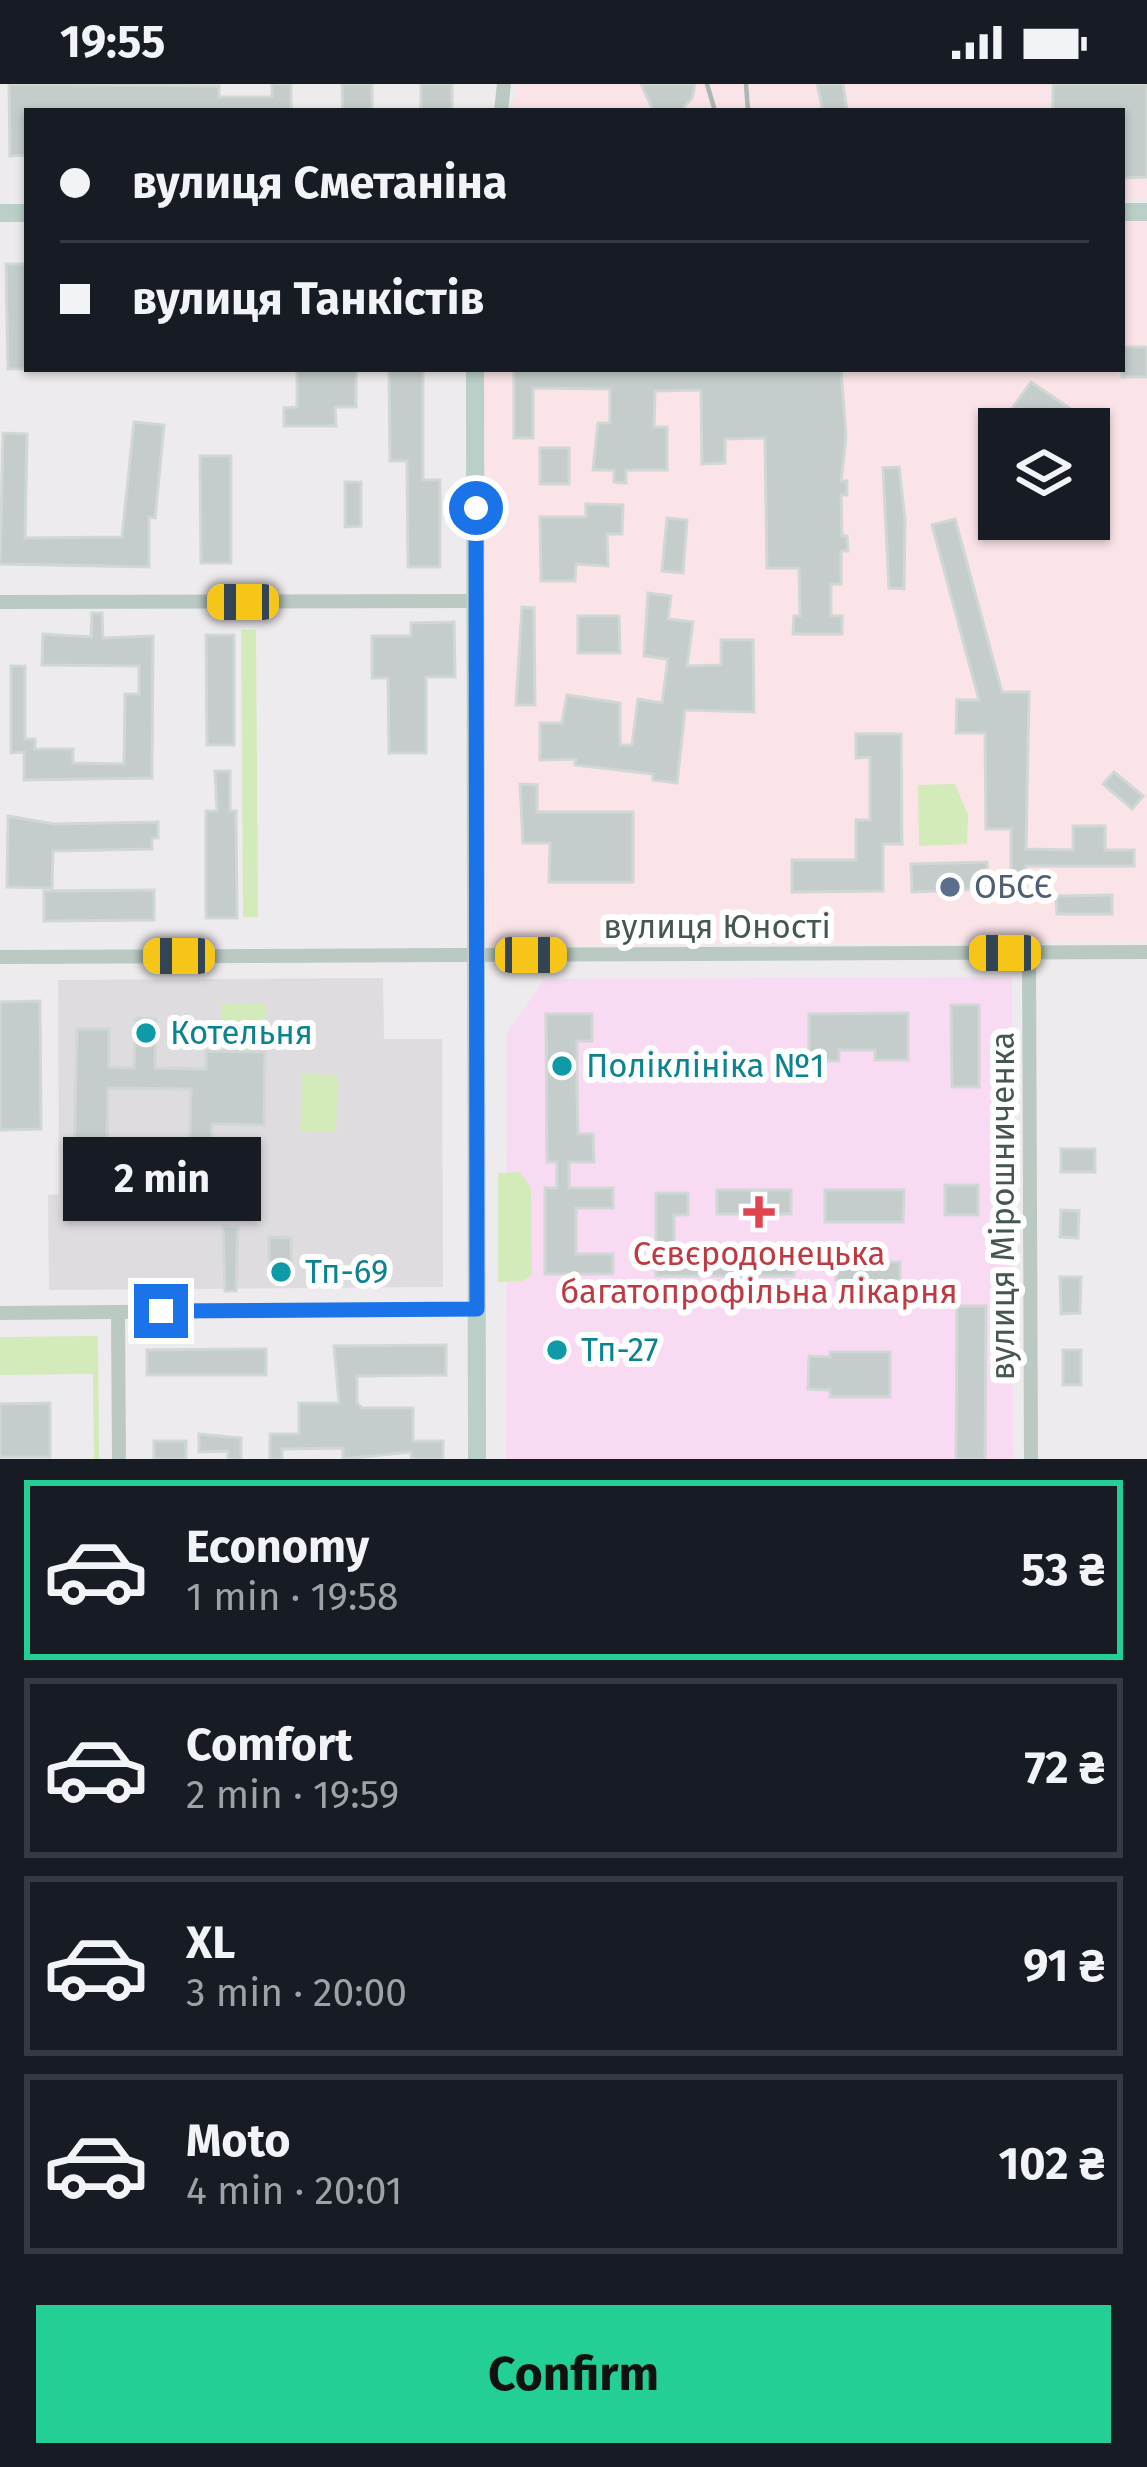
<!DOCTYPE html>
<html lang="en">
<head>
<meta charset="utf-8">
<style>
	:root { --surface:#171b24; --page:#242831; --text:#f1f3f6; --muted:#9ea1a6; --line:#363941; --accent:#24cf95 }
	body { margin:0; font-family:"Fira Sans",sans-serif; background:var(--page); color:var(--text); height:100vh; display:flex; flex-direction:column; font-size:45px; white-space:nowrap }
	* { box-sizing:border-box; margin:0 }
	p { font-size:39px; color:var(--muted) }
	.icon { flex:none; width:66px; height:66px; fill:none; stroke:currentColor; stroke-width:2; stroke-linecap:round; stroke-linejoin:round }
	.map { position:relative; height:1375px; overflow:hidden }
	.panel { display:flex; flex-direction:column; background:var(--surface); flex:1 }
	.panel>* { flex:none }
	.top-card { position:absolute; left:24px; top:24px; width:1101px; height:264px; border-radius:0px; box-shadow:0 3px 9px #0004; display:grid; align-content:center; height:264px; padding:0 36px; background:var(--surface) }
	.buttons { position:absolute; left:978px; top:324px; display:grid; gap:24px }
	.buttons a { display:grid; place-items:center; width:132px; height:132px; border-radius:0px; background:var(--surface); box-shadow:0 3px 9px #0004; font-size:60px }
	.end { position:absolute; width:54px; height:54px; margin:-27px; border:15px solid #1a73e8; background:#fff; box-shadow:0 0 0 6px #fff }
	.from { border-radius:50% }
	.bubble { position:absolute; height:84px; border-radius:0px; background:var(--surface); box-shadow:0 3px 9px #0004; font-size:39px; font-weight:700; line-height:84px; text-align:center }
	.car { position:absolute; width:36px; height:72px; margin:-36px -18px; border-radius:15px; box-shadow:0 0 9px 3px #0007; background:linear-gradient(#f5c518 24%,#345 0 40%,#f5c518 0 76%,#345 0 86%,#f5c518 0) }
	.top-card b { display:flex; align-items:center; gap:42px; height:114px; font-size:45px }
	.top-card b+b { border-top:3px solid var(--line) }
	.top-card i { width:30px; height:30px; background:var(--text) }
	ul { padding:21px 0 0; list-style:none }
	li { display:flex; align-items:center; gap:36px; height:180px; margin:0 24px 18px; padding:0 12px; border:6px solid var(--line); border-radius:0px }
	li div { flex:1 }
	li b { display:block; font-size:45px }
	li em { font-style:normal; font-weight:700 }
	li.active { border-color:var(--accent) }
	li>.icon { width:108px; height:108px; stroke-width:1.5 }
	.action { display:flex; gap:24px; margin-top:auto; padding:24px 36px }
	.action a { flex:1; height:138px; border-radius:0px; background:var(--accent); color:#111; font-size:48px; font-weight:700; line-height:138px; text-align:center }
	.status { display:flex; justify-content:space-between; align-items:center; height:84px; padding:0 60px; background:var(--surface); direction:ltr }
	.status svg { height:33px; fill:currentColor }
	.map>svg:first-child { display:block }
	.commercial { fill:#fae4e8; fill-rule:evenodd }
	.education { fill:#dfdce0 }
	.medical { fill:#f8dbf3 }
	.green { fill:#d3eabb }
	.building { fill:#c5cdcc; stroke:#d0d7d5; stroke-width:3; fill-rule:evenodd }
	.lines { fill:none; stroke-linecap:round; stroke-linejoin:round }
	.street { stroke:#bacac3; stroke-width:14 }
	.secondary { stroke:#bacfc7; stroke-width:18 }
	.rail { stroke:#aeb6b3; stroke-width:4.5 }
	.route { stroke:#1a73e8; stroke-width:15 }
	.service-dot { fill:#5c6f8a; stroke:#fff; stroke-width:4.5 }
	.culture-dot { fill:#0f9aa8; stroke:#fff; stroke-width:4.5 }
	.health-dot { fill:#e0444e; stroke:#fff; stroke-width:4.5 }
	.labels { text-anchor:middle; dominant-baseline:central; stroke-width:12; stroke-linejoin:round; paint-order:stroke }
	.service-label { font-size:33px; fill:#4e5e75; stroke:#fff; text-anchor:start }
	.street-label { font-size:33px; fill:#455750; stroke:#fff }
	.culture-label { font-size:33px; fill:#0d838f; stroke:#fff; text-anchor:start }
	.health-label { font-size:33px; fill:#be3a42; stroke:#fff }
</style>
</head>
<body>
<div class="status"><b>19:55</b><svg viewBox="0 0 49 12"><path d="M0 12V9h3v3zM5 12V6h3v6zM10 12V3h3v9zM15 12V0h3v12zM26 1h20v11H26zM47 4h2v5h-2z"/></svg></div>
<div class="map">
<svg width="1147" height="1375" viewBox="0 0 1147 1375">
	<rect width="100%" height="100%" fill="#eeebee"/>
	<g class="commercial">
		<polygon points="516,0 1147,0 1147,114 1122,115 1122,27 513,27"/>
		<path d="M1147,136V858L484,861L480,285H1122V137ZM999,345H1089V435H999Z"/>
	</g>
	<polygon class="education" points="383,894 384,955 442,955 443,1203 49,1206 48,1111 59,1110 58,896"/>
	<polygon class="medical" points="1012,893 1013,1375 506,1375 507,948 545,895"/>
	<g class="green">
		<polygon points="241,546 256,546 258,833 243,833"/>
		<polygon points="955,700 968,731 967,760 919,762 918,701"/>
		<polygon points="221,919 266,920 265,953 220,952"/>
		<polygon points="302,990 338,991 336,1048 300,1047"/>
		<polygon points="520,1088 531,1104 532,1190 523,1197 498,1198 498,1089"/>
		<polygon points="98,1252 99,1375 94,1375 93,1290 0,1291 0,1253"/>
	</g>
	<g class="building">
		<polygon points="9,0 219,2 219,13 272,13 272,0 291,0 291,27 27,27 27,71 10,72"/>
		<polygon points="342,0 372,0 372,27 343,27"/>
		<rect x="421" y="0" width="31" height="27"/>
		<polygon points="641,0 695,0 692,14 680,27 653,26"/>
		<polygon points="817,0 843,0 847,27 823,27"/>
		<polygon points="1053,0 1147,0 1147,93 1122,94 1122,27 1053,27"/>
		<polygon points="6,180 27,180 27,285 8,285"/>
		<rect x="1122" y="263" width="25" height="30"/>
		<polygon points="297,285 356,285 356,323 335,323 336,342 284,342 284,324 297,323"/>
		<polygon points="389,285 423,285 423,396 440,396 440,483 408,483 407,377 390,377"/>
		<polygon points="514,285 841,285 846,353 841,397 847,397 847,411 841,411 842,452 847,452 848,467 841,467 841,500 831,500 831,532 842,532 842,550 793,550 794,532 800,532 799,484 767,484 765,354 725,355 725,379 702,380 701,306 655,307 654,343 667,343 667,386 626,386 626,399 614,398 614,386 593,386 598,339 610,339 610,305 533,304 533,354 514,354"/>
		<polygon points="1031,298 1100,345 1023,345 1006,333"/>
		<polygon points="134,338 164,341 155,434 149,433 149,483 0,480 3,349 27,350 25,454 122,453"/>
		<rect x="540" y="364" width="29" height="36"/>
		<polygon points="200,372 231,372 231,479 201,479"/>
		<polygon points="899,383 905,435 904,505 889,504 883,384"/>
		<polygon points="345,398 361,398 361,442 345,443"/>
		<polygon points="586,420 623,421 622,450 607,450 608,482 576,480 575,497 541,497 540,433 586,433"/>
		<polygon points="667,434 687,436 683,489 662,487"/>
		<polygon points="955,435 1002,608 1029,608 1026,765 1073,766 1073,742 1105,742 1105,766 1134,766 1134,782 1026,782 1026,809 1011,809 1011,745 986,745 985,649 956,649 957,616 979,616 932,441"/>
		<polygon points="648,509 671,512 668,535 693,538 687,582 721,581 721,556 753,556 754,628 685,626 677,699 653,696 653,690 575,681 576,675 540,676 540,639 562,639 567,611 620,619 620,661 632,661 638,615 662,619 668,575 644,572"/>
		<polygon points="522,523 534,524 535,621 516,621"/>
		<polygon points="92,529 102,529 103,554 153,552 152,694 24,696 24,668 11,669 11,582 25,582 25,655 35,655 35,665 73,665 73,679 124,680 125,610 139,610 139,582 42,581 43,550 91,553"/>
		<polygon points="578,532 619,532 620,569 578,569"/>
		<polygon points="454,538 455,593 426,593 426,669 389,669 388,594 372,594 372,552 411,552 411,539"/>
		<polygon points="206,551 234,551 234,661 207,661"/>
		<polygon points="856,650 901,650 902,760 883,760 883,807 792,808 792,776 856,776 856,736 870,736 870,673 856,674"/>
		<polygon points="215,687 230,687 230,727 236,727 237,834 206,834 206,727 217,727"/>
		<polygon points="1114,688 1143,712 1132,725 1103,700"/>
		<polygon points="520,700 537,701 537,728 633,728 633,798 549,798 550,759 523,759"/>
		<polygon points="8,732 54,740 158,738 158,754 152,754 152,765 53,767 52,804 7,803"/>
		<polygon points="987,778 988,805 960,806 950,815 936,807 912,808 911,780"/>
		<polygon points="154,806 154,836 44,837 44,807"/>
		<polygon points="1112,811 1112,830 1057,830 1056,812"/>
		<polygon points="40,917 41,1045 0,1046 0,918"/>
		<polygon points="951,921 979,921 979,1003 952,1003"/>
		<polygon points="908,929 908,976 875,976 875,966 839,966 839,977 809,977 809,930"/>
		<polygon points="546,930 592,930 592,957 577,957 577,1007 578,1050 593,1050 594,1078 569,1078 569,1104 613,1104 613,1124 576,1124 576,1170 613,1170 613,1190 545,1190 545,1104 557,1104 557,1078 547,1078"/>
		<path d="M136,934L156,935L155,984L206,985V967L265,968L264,1041L212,1040V1081H235L234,1114L73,1111L77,945H109V983L134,984ZM108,1004L191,1005L189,1080L107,1079Z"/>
		<rect x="1061" y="1065" width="34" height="23"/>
		<rect x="945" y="1101" width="33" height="30"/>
		<rect x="717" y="1106" width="74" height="24"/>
		<polygon points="825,1106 904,1106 903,1138 825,1138"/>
		<polygon points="656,1109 688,1109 688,1131 674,1131 674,1174 794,1173 794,1192 656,1192"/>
		<polygon points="1061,1126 1079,1127 1078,1154 1060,1153"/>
		<polygon points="223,1142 238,1143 236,1207 225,1207"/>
		<polygon points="269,1153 291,1154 292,1195 269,1195"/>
		<polygon points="836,1178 900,1178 900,1197 836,1196"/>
		<polygon points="1060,1193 1081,1193 1080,1229 1061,1230"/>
		<polygon points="957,1222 986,1222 985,1375 956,1375"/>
		<polygon points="446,1261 446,1291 357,1292 357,1319 362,1324 413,1324 413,1357 443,1357 443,1375 411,1375 411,1368 343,1375 343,1364 282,1365 282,1375 270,1375 270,1350 299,1350 299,1319 339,1319 334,1262"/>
		<polygon points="239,1265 266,1265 266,1291 147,1291 147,1266"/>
		<rect x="1063" y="1266" width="18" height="35"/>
		<polygon points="830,1268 890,1268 890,1313 830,1313 830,1306 808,1305 809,1272 830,1273"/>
		<polygon points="50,1319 50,1373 0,1373 0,1320"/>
		<polygon points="199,1350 241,1354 241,1375 228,1375 228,1367 199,1368"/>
		<rect x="154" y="1357" width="32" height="18"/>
	</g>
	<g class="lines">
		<g class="street">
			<polyline points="501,27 504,0"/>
			<polyline points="0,518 476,517"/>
			<polyline points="1029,869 1031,1375"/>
			<polyline points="0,873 1147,868"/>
			<polyline points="118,1228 119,1375"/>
			<polyline points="0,1229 477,1225"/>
		</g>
		<g class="secondary">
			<polyline points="1122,128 1147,128"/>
			<polyline points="0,129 27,129"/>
			<polyline points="475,285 477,1375"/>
		</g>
		<g class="rail">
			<polyline points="707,0 715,27"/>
			<polyline points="746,0 748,27"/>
		</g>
	</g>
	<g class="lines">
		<polyline class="route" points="161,1227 477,1225 476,424"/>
	</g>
	<circle class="service-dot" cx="950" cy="803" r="12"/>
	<g class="culture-dot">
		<circle cx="146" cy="949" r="12"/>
		<circle cx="562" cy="982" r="12"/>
		<circle cx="281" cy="1188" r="12"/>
		<circle cx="557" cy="1266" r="12"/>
	</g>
	<path class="health-dot" d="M753 1110h12v12h12v12h-12v12h-12v-12h-12v-12h12z"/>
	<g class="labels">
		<g class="service-label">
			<text x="974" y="803">ОБСЄ</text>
		</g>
		<g class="street-label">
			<text x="717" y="843">вулиця Юності</text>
			<text transform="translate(1003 1122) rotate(-90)">вулиця Мірошниченка</text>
		</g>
		<g class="culture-label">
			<text x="170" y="949">Котельня</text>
			<text x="586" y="982">Поліклініка №1</text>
			<text x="305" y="1188">Тп-69</text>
			<text x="581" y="1266">Тп-27</text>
		</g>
		<g class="health-label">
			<text x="759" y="1170">Сєвєродонецька<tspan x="759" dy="38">багатопрофільна лікарня</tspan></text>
		</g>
	</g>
</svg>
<div class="buttons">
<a><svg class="icon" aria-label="layers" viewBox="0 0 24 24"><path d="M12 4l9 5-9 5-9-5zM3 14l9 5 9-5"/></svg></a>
</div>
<i class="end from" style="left:476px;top:424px"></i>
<i class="end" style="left:161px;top:1227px"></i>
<div class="bubble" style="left:63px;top:1053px;width:198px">2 min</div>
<i class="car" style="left:243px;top:518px;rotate:270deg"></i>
<i class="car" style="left:1005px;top:869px;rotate:270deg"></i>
<i class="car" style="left:531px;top:871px;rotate:90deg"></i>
<i class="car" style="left:179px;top:872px;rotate:270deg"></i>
<div class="top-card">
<b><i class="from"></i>вулиця Сметаніна</b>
<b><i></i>вулиця Танкістів</b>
</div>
</div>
<section class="panel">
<ul>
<li class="active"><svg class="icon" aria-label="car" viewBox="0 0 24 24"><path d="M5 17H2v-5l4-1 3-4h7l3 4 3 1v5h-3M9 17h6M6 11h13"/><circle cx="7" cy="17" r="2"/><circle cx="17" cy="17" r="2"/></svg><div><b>Economy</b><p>1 min · 19:58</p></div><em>53 ₴</em></li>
<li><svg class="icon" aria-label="car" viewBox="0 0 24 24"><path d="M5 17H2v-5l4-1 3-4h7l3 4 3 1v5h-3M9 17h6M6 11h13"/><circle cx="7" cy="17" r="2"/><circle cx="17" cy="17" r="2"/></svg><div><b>Comfort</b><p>2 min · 19:59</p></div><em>72 ₴</em></li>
<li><svg class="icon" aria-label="car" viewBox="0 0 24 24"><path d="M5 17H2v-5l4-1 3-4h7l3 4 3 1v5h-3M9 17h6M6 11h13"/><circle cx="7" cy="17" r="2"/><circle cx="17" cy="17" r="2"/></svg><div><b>XL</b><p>3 min · 20:00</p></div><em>91 ₴</em></li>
<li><svg class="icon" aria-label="car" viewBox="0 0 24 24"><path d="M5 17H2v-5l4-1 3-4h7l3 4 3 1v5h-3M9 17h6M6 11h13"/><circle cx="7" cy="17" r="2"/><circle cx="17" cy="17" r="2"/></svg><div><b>Moto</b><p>4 min · 20:01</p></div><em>102 ₴</em></li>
</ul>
<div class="action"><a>Confirm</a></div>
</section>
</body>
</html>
